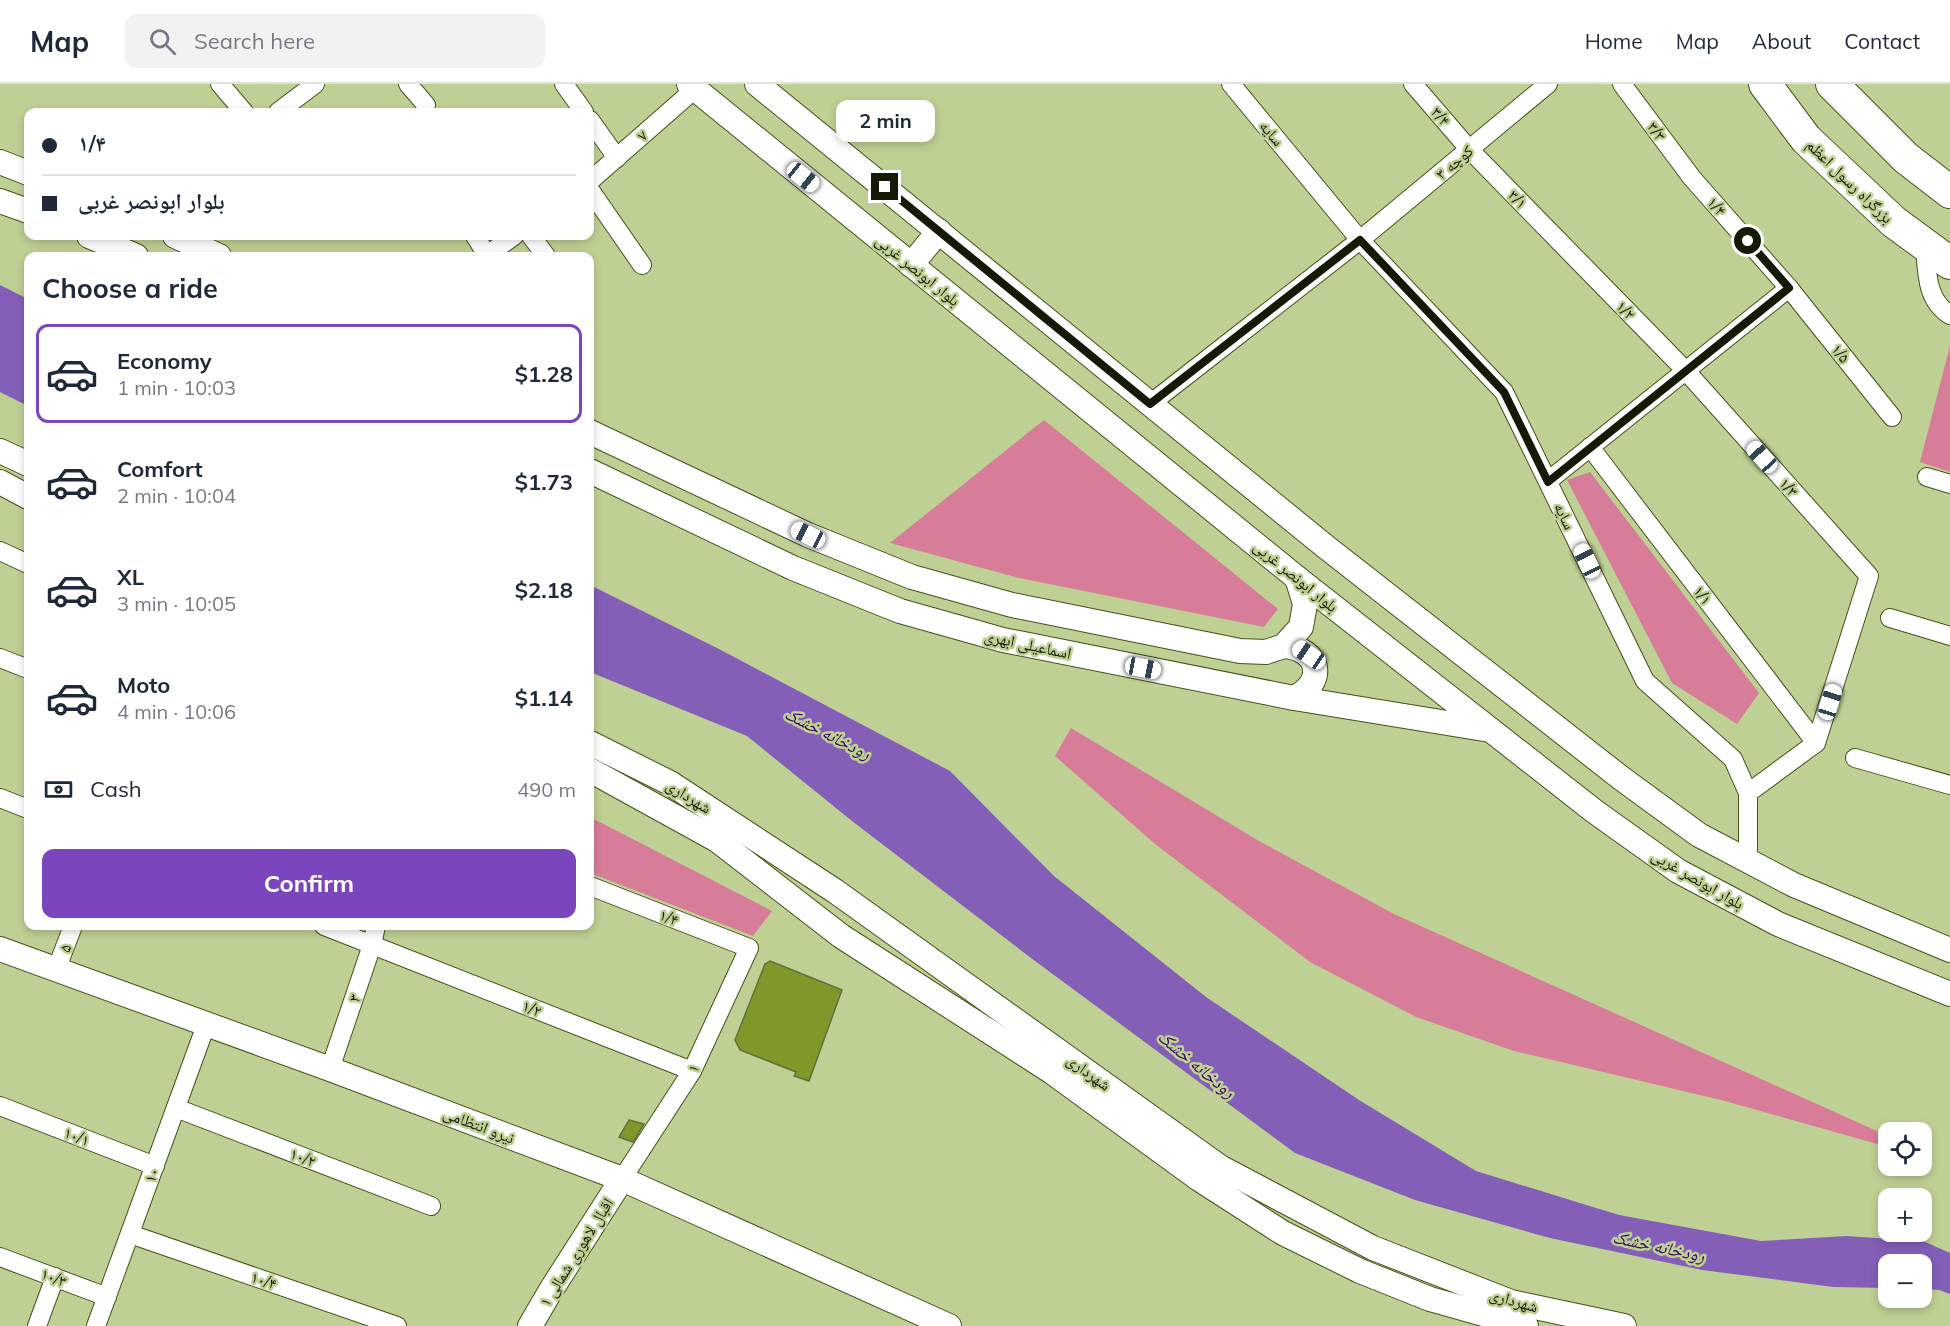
<!DOCTYPE html>
<html lang="en">
<head>
<meta charset="utf-8">
<style>
	:root { --surface:#fff; --page:#f2f2f3; --text:#1f2937; --muted:#747a83; --line:#e0e1e3; --accent:#7b46bd }
	body { margin:0; font-family:Mulish,"Noto Naskh Arabic",sans-serif; background:var(--page); color:var(--text); height:100vh; display:flex; flex-direction:column; font-size:22px; white-space:nowrap }
	* { box-sizing:border-box; margin:0 }
	p { font-size:20px; color:var(--muted) }
	.icon { flex:none; width:33px; height:33px; fill:none; stroke:currentColor; stroke-width:2; stroke-linecap:round; stroke-linejoin:round }
	.map { position:relative; flex:1; overflow:hidden }
	.drawer { position:absolute; left:24px; top:168px; width:570px; height:678px; display:flex; flex-direction:column; background:var(--surface); border-radius:12px; box-shadow:0 3px 9px #0003 }
	.drawer>* { flex:none }
	.hud { position:absolute; left:24px; top:24px; width:570px; height:132px; border-radius:12px; box-shadow:0 3px 9px #0003; display:grid; align-content:center; height:132px; padding:0 18px; background:var(--surface) }
	.tools { position:absolute; left:1878px; top:1038px; display:grid; gap:12px }
	.tools a { display:grid; place-items:center; width:54px; height:54px; border-radius:12px; background:var(--surface); box-shadow:0 3px 9px #0003; font-size:30px }
	.end { position:absolute; width:27px; height:27px; margin:-14px; border:8px solid #151a04; background:#fff; box-shadow:0 0 0 3px #fff }
	.from { border-radius:50% }
	.bubble { position:absolute; height:42px; border-radius:12px; background:var(--surface); box-shadow:0 3px 9px #0003; font-size:20px; font-weight:700; line-height:42px; text-align:center }
	.car { position:absolute; width:18px; height:36px; margin:-18px -9px; border-radius:8px; box-shadow:0 0 4px 2px #0007; background:linear-gradient(#fff 24%,#345 0 40%,#fff 0 76%,#345 0 86%,#fff 0) }
	.hud b { display:flex; align-items:center; gap:21px; height:57px; font-size:22px }
	.hud b+b { border-top:2px solid var(--line) }
	.hud i { width:15px; height:15px; background:var(--text) }
	ul { padding:0; list-style:none }
	li { display:flex; align-items:center; gap:18px; height:99px; margin:0 12px 9px; padding:0 6px; border:3px solid transparent; border-radius:12px }
	li div { flex:1 }
	li b { display:block; font-size:22px }
	li em { font-style:normal; font-weight:700 }
	li.current { border-color:var(--accent) }
	li>.icon { width:54px; height:54px; stroke-width:1.5 }
	h2 { padding:0 18px; font-size:27px; line-height:72px }
	.pay { display:flex; align-items:center; gap:15px; height:66px; padding:0 18px; font-size:22px }
	.pay p { margin-inline-start:auto }
	.primary-button { display:flex; gap:12px; margin-top:auto; padding:12px 18px }
	.primary-button a { flex:1; height:69px; border-radius:12px; background:var(--accent); color:#fff; font-size:24px; font-weight:700; line-height:69px; text-align:center }
	header { display:flex; align-items:center; gap:36px; box-sizing:border-box; height:84px; padding:0 30px; background:var(--surface); border-bottom:2px solid var(--line) }
	header strong { font-size:28px }
	nav { display:flex; gap:33px; margin-inline-start:auto; font-size:21px }
	.search { width:420px; height:54px; background:var(--page); display:flex; align-items:center; gap:15px; box-sizing:border-box; padding:0 21px; border-radius:12px; color:var(--muted); font-size:22px }
	.map>svg:first-child { display:block }
	.green { fill:#d87d99 }
	.water { fill:#835fb8 }
	.building { fill:#809829; stroke:#637139; stroke-width:1.5 }
	.lines { fill:none; stroke-linecap:round; stroke-linejoin:round }
	.street-casing { stroke:#445118; stroke-width:20 }
	.secondary-casing { stroke:#445118; stroke-width:26 }
	.highway-casing { stroke:#445118; stroke-width:34 }
	.street { stroke:#fff; stroke-width:18 }
	.secondary { stroke:#fff; stroke-width:24 }
	.highway { stroke:#fff; stroke-width:32 }
	.route { stroke:#151a04; stroke-width:8 }
	.labels { text-anchor:middle; dominant-baseline:central; stroke-width:5; stroke-linejoin:round; paint-order:stroke }
	.street-label { font-size:16px; fill:#151a04; stroke:#bfd094 }
	.water-label { font-size:18px; font-style:italic; fill:#370d5f; stroke:#bfd094 }
</style>
</head>
<body>
<header>
<strong>Map</strong>
<div class="search"><svg class="icon" aria-label="search" viewBox="0 0 24 24"><circle cx="10" cy="10" r="6"/><path d="M15 15l6 6"/></svg>Search here</div>
<nav><a>Home</a><a>Map</a><a>About</a><a>Contact</a></nav>
</header>
<div class="map">
<svg width="1950" height="1242" viewBox="0 0 1950 1242">
	<rect width="100%" height="100%" fill="#bfd094"/>
	<g class="green">
		<polygon points="1950,262 1950,388 1920,378"/>
		<polygon points="1044,336 1278,525 1264,543 1019,494 890,459"/>
		<polygon points="1590,388 1759,609 1737,640 1672,599 1567,396"/>
		<polygon points="1071,644 1259,757 1394,830 1888,1052 1888,1063 1721,1016 1514,967 1416,933 1310,878 1155,760 1055,672"/>
		<polygon points="590,733 772,827 753,852 590,789"/>
	</g>
	<g class="water">
		<polygon points="0,201 28,215 28,322 0,308"/>
		<polygon points="590,501 717,564 950,687 1054,792 1206,913 1359,1016 1476,1087 1619,1131 1761,1157 1846,1152 1923,1157 1950,1169 1950,1210 1939,1206 1922,1205 1922,1180 1888,1180 1888,1204 1833,1203 1702,1186 1550,1154 1415,1116 1295,1069 1031,874 852,737 747,652 590,588"/>
	</g>
	<g class="building">
		<polygon points="770,877 842,906 809,997 794,992 796,988 740,966 735,956 765,880"/>
		<polygon points="629,1036 644,1040 633,1058 619,1053"/>
	</g>
	<g class="lines">
		<g class="street-casing">
			<g id="street">
				<polyline points="220,0 244,28"/>
				<polyline points="408,0 426,21"/>
				<polyline points="564,0 584,28"/>
				<polyline points="1231,0 1360,156 1504,308 1645,597 1733,675 1748,709 1748,777"/>
				<polyline points="1413,0 1469,65 1686,287 1869,492 1816,659 1748,709"/>
				<polyline points="1622,0 1692,94 1789,204 1892,333"/>
				<polyline points="278,28 315,0"/>
				<polyline points="590,36 617,74"/>
				<polyline points="590,97 695,5"/>
				<polyline points="590,106 642,181"/>
				<polyline points="475,152 487,171 514,152"/>
				<polyline points="531,152 546,172"/>
				<path d="M1925,162C1927,188 1926,216 1950,231"/>
				<polyline points="1150,320 1360,156 1548,0"/>
				<polyline points="1590,363 1816,659"/>
				<polyline points="1927,393 1950,400"/>
				<polyline points="1548,397 1789,204"/>
				<polyline points="0,467 28,480"/>
				<polyline points="1890,534 1950,552"/>
				<polyline points="0,574 28,585"/>
				<polyline points="1855,674 1950,701"/>
				<polyline points="0,714 28,725"/>
				<polyline points="590,802 749,864 692,987 622,1095"/>
				<polyline points="324,842 692,987"/>
				<polyline points="56,886 73,842"/>
				<polyline points="330,985 372,861 376,842"/>
				<polyline points="0,1022 155,1082"/>
				<polyline points="176,1024 431,1122"/>
				<polyline points="130,1150 397,1242"/>
				<polyline points="0,1173 107,1213"/>
				<polyline points="37,1242 55,1193"/>
				<polyline points="96,1242 206,941"/>
			</g>
		</g>
		<g class="secondary-casing">
			<g id="secondary">
				<polyline points="689,0 1297,494 1594,727 1678,787 1778,840 1950,910"/>
				<polyline points="757,0 1326,463 1621,694 1699,751 1794,801 1950,866"/>
				<polyline points="0,78 28,89"/>
				<polyline points="0,117 28,127"/>
				<polyline points="89,152 136,172"/>
				<polyline points="175,152 219,172"/>
				<polyline points="911,181 939,147"/>
				<polyline points="590,348 808,451 912,493 1012,521 1240,567 1266,568 1284,562 1301,543 1305,520 1297,494"/>
				<polyline points="0,367 28,380"/>
				<polyline points="590,387 793,484 900,527 1003,556 1294,614 1490,646"/>
				<polyline points="0,398 28,413"/>
				<path d="M1284,562C1320,565 1327,598 1294,614"/>
				<polyline points="590,659 670,699 835,807 1220,1083 1373,1164 1511,1218 1624,1242"/>
				<polyline points="590,686 717,756 841,852 1052,988 1199,1095 1283,1149 1360,1187 1430,1215 1526,1242"/>
				<polyline points="0,865 330,985 622,1095 949,1242"/>
				<polyline points="530,1242 551,1206 622,1095"/>
			</g>
		</g>
		<g class="highway-casing">
			<g id="highway">
				<polyline points="1765,0 1806,55 1894,138 1950,179"/>
				<polyline points="1832,0 1906,74 1950,108"/>
			</g>
		</g>
		<use href="#street" class="street"/>
		<use href="#secondary" class="secondary"/>
		<use href="#highway" class="highway"/>
	</g>
	<g class="lines">
		<polyline class="route" points="885,103 1150,320 1360,156 1504,308 1548,398 1789,204 1748,157"/>
	</g>
	<g class="labels">
		<g class="street-label">
			<text transform="translate(1441 32) rotate(49)">۳/۴</text>
			<text transform="translate(1657 47) rotate(53)">۳/۳</text>
			<text transform="translate(1272 49) rotate(50)">سایه</text>
			<text transform="translate(642 51) rotate(-41)">۷</text>
			<text transform="translate(1454 78) rotate(-40)">کوچه ۳</text>
			<text transform="translate(1850 97) rotate(44)">بزرگراه رسول اعظم</text>
			<text transform="translate(1518 115) rotate(46)">۳/۱</text>
			<text transform="translate(1717 122) rotate(49)">۱/۴</text>
			<text transform="translate(918 186) rotate(39)">بلوار ابونصر غربی</text>
			<text transform="translate(1626 226) rotate(46)">۱/۲</text>
			<text transform="translate(1841 269) rotate(51)">۱/۵</text>
			<text transform="translate(1789 403) rotate(48)">۱/۳</text>
			<text transform="translate(1565 432) rotate(64)">سایه</text>
			<text transform="translate(1296 492) rotate(39)">بلوار ابونصر غربی</text>
			<text transform="translate(1703 511) rotate(53)">۱/۱</text>
			<text transform="translate(1028 560) rotate(12)">اسماعیلی ابهری</text>
			<text transform="translate(689 712) rotate(32)">شهرداری</text>
			<text transform="translate(1698 795) rotate(30)">بلوار ابونصر غربی</text>
			<text transform="translate(669 833) rotate(21)">۱/۴</text>
			<text transform="translate(65 864) rotate(-69)">۵</text>
			<text transform="translate(354 914) rotate(-71)">۳</text>
			<text transform="translate(532 924) rotate(22)">۱/۲</text>
			<text transform="translate(693 984) rotate(-62)">۱</text>
			<text transform="translate(1089 988) rotate(36)">شهرداری</text>
			<text transform="translate(479 1041) rotate(21)">نیرو انتظامی</text>
			<text transform="translate(77 1052) rotate(21)">۱۰/۱</text>
			<text transform="translate(303 1073) rotate(21)">۱۰/۲</text>
			<text transform="translate(151 1091) rotate(-70)">۱۰</text>
			<text transform="translate(576 1168) rotate(-58)">اقبال لاهوری شمالی ۱</text>
			<text transform="translate(54 1193) rotate(21)">۱۰/۳</text>
			<text transform="translate(264 1196) rotate(19)">۱۰/۴</text>
			<text transform="translate(1514 1216) rotate(16)">شهرداری</text>
		</g>
		<g class="water-label">
			<text transform="translate(828 649) rotate(27)">رودخانه خشک</text>
			<text transform="translate(1197 980) rotate(40)">رودخانه خشک</text>
			<text transform="translate(1659 1162) rotate(12)">رودخانه خشک</text>
		</g>
	</g>
</svg>
<div class="tools">
<a><svg class="icon" aria-label="locate" viewBox="0 0 24 24"><circle cx="12" cy="12" r="6"/><path d="M12 2v4M12 18v4M2 12h4M18 12h4"/></svg></a>
<a>+</a>
<a>−</a>
</div>
<i class="end from" style="left:1748px;top:157px"></i>
<i class="end" style="left:885px;top:103px"></i>
<div class="bubble" style="left:836px;top:16px;width:99px">2 min</div>
<i class="car" style="left:803px;top:93px;rotate:129deg"></i>
<i class="car" style="left:1762px;top:373px;rotate:318deg"></i>
<i class="car" style="left:808px;top:451px;rotate:296deg"></i>
<i class="car" style="left:1587px;top:477px;rotate:334deg"></i>
<i class="car" style="left:1309px;top:571px;rotate:304deg"></i>
<i class="car" style="left:1143px;top:584px;rotate:101deg"></i>
<i class="car" style="left:1830px;top:618px;rotate:17deg"></i>
<div class="hud">
<b><i class="from"></i>۱/۴</b>
<b><i></i>بلوار ابونصر غربی</b>
</div>
<section class="drawer">
<h2>Choose a ride</h2>
<ul>
<li class="current"><svg class="icon" aria-label="car" viewBox="0 0 24 24"><path d="M5 17H2v-5l4-1 3-4h7l3 4 3 1v5h-3M9 17h6M6 11h13"/><circle cx="7" cy="17" r="2"/><circle cx="17" cy="17" r="2"/></svg><div><b>Economy</b><p>1 min · 10:03</p></div><em>$1.28</em></li>
<li><svg class="icon" aria-label="car" viewBox="0 0 24 24"><path d="M5 17H2v-5l4-1 3-4h7l3 4 3 1v5h-3M9 17h6M6 11h13"/><circle cx="7" cy="17" r="2"/><circle cx="17" cy="17" r="2"/></svg><div><b>Comfort</b><p>2 min · 10:04</p></div><em>$1.73</em></li>
<li><svg class="icon" aria-label="car" viewBox="0 0 24 24"><path d="M5 17H2v-5l4-1 3-4h7l3 4 3 1v5h-3M9 17h6M6 11h13"/><circle cx="7" cy="17" r="2"/><circle cx="17" cy="17" r="2"/></svg><div><b>XL</b><p>3 min · 10:05</p></div><em>$2.18</em></li>
<li><svg class="icon" aria-label="car" viewBox="0 0 24 24"><path d="M5 17H2v-5l4-1 3-4h7l3 4 3 1v5h-3M9 17h6M6 11h13"/><circle cx="7" cy="17" r="2"/><circle cx="17" cy="17" r="2"/></svg><div><b>Moto</b><p>4 min · 10:06</p></div><em>$1.14</em></li>
</ul>
<div class="pay"><svg class="icon" aria-label="cash" viewBox="0 0 24 24"><path d="M3 7h18v10H3z"/><circle cx="12" cy="12" r="2"/></svg>Cash<p>490 m</p></div>
<div class="primary-button"><a>Confirm</a></div>
</section>
</div>
</body>
</html>
